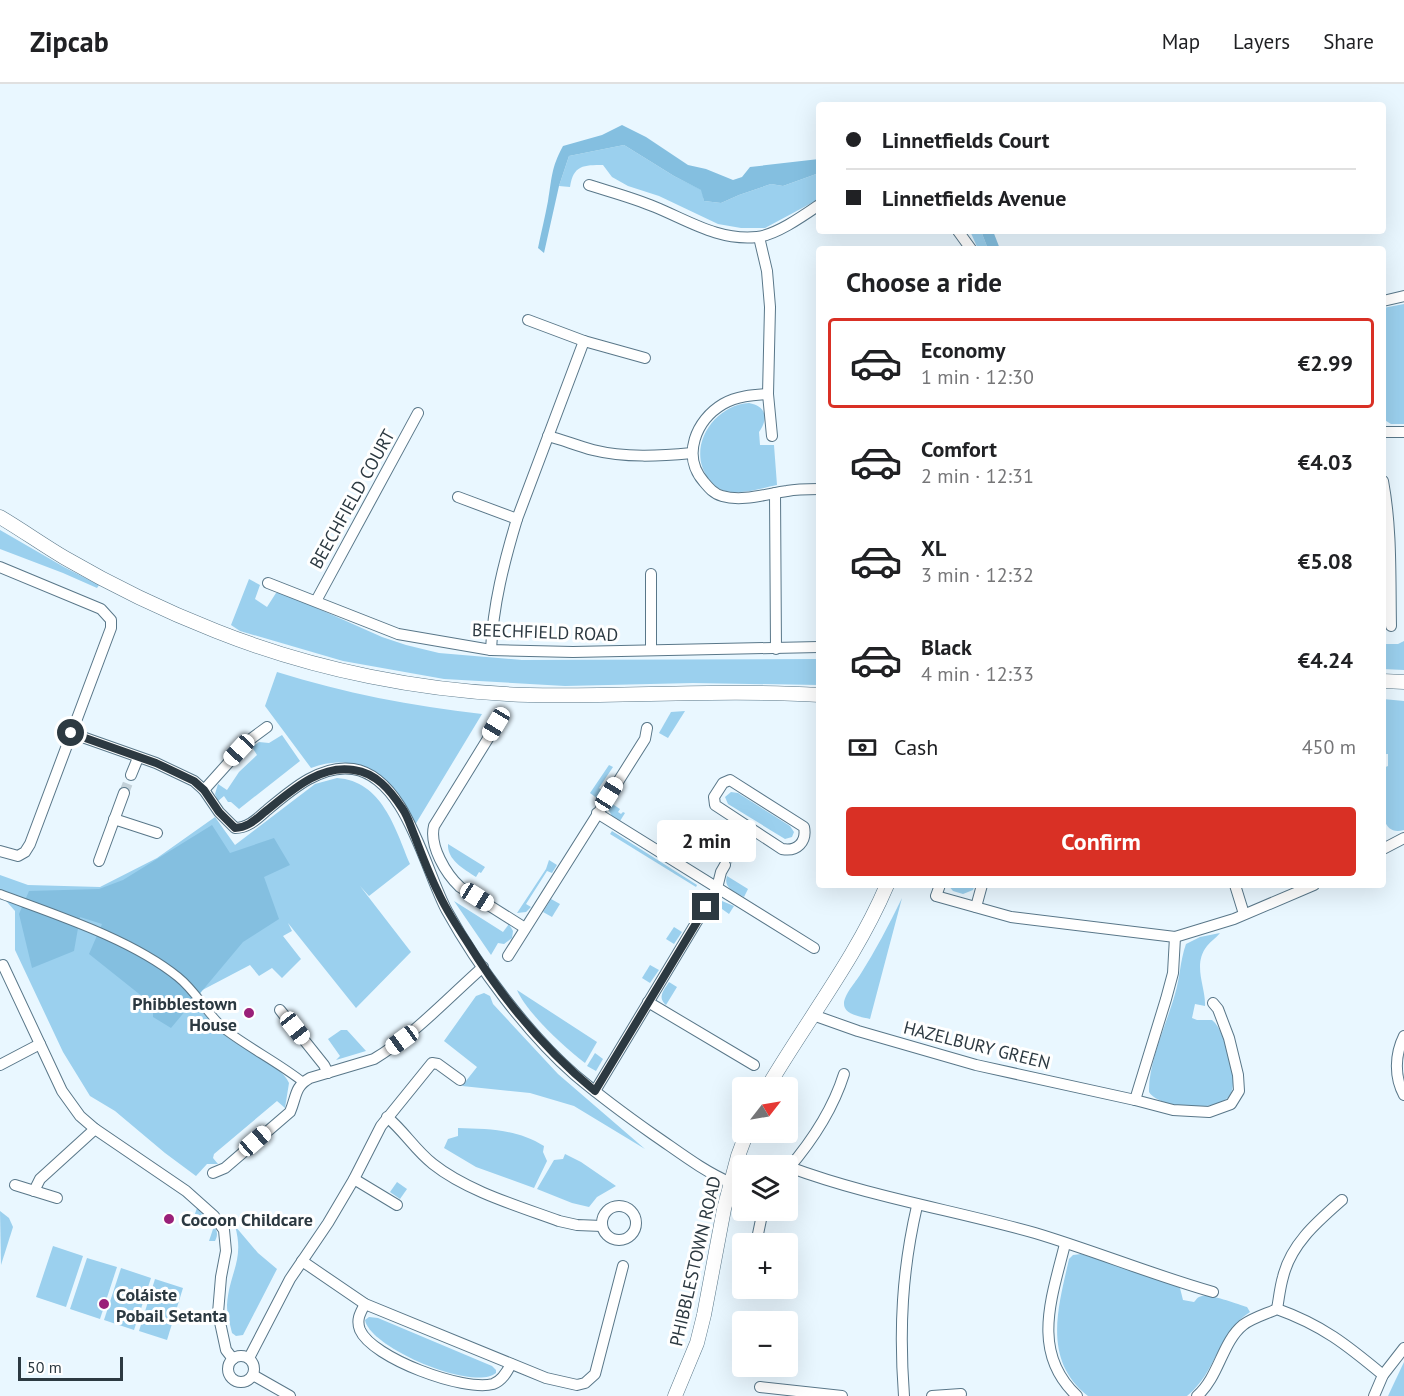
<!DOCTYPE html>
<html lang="en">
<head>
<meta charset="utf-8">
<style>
	:root { --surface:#fff; --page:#f6f6f6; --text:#202124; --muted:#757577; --line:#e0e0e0; --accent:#d93025 }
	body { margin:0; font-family:"PT Sans",sans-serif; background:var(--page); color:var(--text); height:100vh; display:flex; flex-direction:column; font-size:22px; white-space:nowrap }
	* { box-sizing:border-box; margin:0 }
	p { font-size:20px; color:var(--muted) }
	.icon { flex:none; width:33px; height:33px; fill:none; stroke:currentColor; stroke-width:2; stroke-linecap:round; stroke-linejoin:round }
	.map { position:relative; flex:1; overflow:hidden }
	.side { position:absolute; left:816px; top:162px; width:570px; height:642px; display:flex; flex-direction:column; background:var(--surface); border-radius:6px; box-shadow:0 6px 24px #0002 }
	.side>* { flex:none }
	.guide { position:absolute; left:816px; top:18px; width:570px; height:132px; border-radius:6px; box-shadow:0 6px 24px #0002; display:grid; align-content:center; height:132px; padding:0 30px; background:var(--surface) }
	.needle { width:39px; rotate:59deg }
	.fabs { position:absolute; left:732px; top:993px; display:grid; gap:12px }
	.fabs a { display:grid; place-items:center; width:66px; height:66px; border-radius:6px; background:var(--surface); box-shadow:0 6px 24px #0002; font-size:30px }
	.scale { position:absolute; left:18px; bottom:15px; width:105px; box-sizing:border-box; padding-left:6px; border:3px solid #2c3941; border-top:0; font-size:16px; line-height:21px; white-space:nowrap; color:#2c3941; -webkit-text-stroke:4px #fff; paint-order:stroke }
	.end { position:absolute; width:27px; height:27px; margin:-14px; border:8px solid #2c3941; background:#fff; box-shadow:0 0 0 3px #fff }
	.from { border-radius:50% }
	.bubble { position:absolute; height:42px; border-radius:6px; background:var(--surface); box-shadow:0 6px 24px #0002; font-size:20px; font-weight:700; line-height:42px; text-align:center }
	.car { position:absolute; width:18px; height:36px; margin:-18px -9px; border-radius:8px; box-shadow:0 0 4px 2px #0007; background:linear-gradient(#fff 24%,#345 0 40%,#fff 0 76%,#345 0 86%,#fff 0) }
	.guide b { display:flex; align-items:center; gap:21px; height:57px; font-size:22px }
	.guide b+b { border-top:2px solid var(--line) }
	.guide i { width:15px; height:15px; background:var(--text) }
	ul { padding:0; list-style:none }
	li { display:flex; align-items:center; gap:18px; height:90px; margin:0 12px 9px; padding:0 18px; border:3px solid transparent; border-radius:6px }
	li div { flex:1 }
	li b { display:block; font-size:22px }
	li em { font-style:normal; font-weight:700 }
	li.on { border-color:var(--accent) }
	li>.icon { width:54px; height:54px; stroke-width:1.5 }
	h2 { padding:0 30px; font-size:27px; line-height:72px }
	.pay { display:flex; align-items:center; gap:15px; height:66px; padding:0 30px; font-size:22px }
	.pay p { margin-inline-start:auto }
	.cta { display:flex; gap:12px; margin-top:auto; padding:12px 30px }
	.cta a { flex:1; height:69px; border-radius:6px; background:var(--accent); color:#fff; font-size:24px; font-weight:700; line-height:69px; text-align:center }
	header { display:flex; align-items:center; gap:36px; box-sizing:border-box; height:84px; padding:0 30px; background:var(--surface); border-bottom:2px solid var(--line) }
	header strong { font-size:28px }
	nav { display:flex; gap:33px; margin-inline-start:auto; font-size:21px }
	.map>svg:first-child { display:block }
	.green { fill:#9bd0ee }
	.forest { fill:#84bfe0 }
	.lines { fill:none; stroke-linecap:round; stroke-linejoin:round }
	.minor-tunnel { stroke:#c3d1d9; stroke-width:10; stroke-dasharray:10 5; stroke-linecap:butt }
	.pedestrian-casing { stroke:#597789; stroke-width:10 }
	.minor-casing { stroke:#597789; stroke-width:12 }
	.tertiary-casing { stroke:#597789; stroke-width:15 }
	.pedestrian { stroke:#fff; stroke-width:8 }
	.minor { stroke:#fff; stroke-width:10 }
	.tertiary { stroke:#fff; stroke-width:14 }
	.route { stroke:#2c3941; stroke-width:8 }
	.poi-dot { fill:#9a2079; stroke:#fff; stroke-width:2 }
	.labels { text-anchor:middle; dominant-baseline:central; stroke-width:6; stroke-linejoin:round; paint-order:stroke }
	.street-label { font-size:18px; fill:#2c3941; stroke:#fff }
	.poi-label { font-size:18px; font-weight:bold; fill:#2c3941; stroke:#fff; text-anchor:start }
</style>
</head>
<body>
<header>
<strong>Zipcab</strong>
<nav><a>Map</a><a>Layers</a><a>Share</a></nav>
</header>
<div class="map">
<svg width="1404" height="1312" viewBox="0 0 1404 1312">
	<rect width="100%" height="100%" fill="#e9f7ff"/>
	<g class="green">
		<path d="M624,61L674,92L702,106L704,117L721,119L739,111L771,100L783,102L819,89V115L765,144H741L718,140L659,112L628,102L612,93L603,81C584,81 573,81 570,103L559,102L569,72Z"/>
		<polygon points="970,147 981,147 988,165 978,165"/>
		<polygon points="1404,220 1404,340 1391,340 1383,335 1383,224"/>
		<path d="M749,319C766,322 769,334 759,348L760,361H774L777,401C762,404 742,411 726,407C719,406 712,400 708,394C686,363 714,321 749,319Z"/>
		<polygon points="0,446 64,483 99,501 97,504 63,489 0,465"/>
		<polygon points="249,495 260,501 255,515 267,523 276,509 283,509 382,553 406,561 439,569 522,576 819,575 819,601 693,599 565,602 444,595 343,577 240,547 231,541"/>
		<polygon points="1404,557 1404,586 1383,585 1383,560 1398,560"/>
		<path d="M277,588C344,609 412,622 482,630L415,741C397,697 361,665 311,684L265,622Z"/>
		<path d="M1383,615L1404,617V746C1374,755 1383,703 1383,684L1388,682V670H1383Z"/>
		<polygon points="685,627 668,654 659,649 671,628"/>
		<polygon points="282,651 300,677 239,725 231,718 228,718 224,712 218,717 215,710 218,700 227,706 239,688 257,671 252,663 259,658 269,659"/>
		<polygon points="609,681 613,683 599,704 603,707 598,715 590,709"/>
		<path d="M337,694C382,697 395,744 410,780L369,812L360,802L411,868L356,924L288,839L292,847L283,852L301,875L282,894L272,884L259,892L250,881L191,912C202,929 216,945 233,957C247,967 283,983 289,999L285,1024L277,1017L214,1070L213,1074L218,1080H207L196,1092L165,1069L115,1027L90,1012L63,968L15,866V827L0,810V791L28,801L100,803L157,774L215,733L235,761L315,700Z"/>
		<polygon points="731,708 738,709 790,742 794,748 792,753 785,755 728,720 725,713"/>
		<polygon points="611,719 620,725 618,728 621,730 623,728 625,729 620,737 612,732 608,725"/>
		<polygon points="612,747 697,801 696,803 610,750"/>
		<path d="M448,760L485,783L481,789L479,788L476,793C464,785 447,776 448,760Z"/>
		<polygon points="549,776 557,781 552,789 547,787 526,820 531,823 526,828 517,829 546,785"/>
		<path d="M727,792L748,805L744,813C735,808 723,804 727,792Z"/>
		<polygon points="948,801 975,801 973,806 963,810 953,807"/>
		<path d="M902,814L870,935C862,933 848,931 845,924C840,915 855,899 860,891C875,867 889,841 902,814Z"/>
		<polygon points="551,815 560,820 552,833 543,828"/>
		<polygon points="454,817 503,848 509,840 513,847 512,854 504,860 498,859 491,871"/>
		<polygon points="722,817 734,822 729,830 722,825 719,828 714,825 719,818"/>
		<polygon points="674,843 682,848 674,860 666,855"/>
		<path d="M1220,849C1216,854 1211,857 1207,862C1192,881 1206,903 1205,922L1195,920L1192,934L1197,936H1212C1221,943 1225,959 1227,969C1230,981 1237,999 1230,1011C1220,1029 1159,1025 1149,1008C1148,979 1167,939 1175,910C1180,894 1180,877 1186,860L1200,853Z"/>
		<polygon points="650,881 659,886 650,899 642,894"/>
		<path d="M669,898L677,903L666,921C657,913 664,906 669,898Z"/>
		<path d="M517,906L597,958L585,979C564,963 527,929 517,906Z"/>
		<polygon points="484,909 490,912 493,920 558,990 645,1065 574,1022 530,1009 462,1002 477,983 444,957 476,912"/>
		<polygon points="341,946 347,946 366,967 336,976 340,972 328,955"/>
		<polygon points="595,969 603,975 596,987 587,982"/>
		<path d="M458,1044C489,1045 517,1045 544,1062L543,1068L547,1077L534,1104L476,1083L444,1064L448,1055L458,1052Z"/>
		<polygon points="565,1070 581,1078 616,1102 597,1113 589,1123 572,1119 537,1105 554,1076 563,1075"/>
		<polygon points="397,1098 407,1105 400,1115 390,1108"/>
		<path d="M197,1124C206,1133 223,1144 215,1157H209L213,1145L192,1138Z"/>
		<polygon points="0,1127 9,1134 13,1143 1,1181"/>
		<path d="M235,1142L258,1169L277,1185L243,1251L236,1252L232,1249C230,1240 227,1230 227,1221C229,1189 245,1176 235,1142Z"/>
		<polygon points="53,1162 83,1172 66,1223 36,1213"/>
		<path d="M1081,1170L1174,1200L1180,1204L1183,1216L1194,1218C1197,1215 1197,1213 1202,1212C1211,1210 1237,1220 1247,1223L1250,1228C1216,1250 1218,1287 1187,1312H1088C1042,1276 1058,1224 1069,1175L1073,1171Z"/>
		<polygon points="87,1174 117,1183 100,1235 70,1225"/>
		<polygon points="121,1184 151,1194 134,1246 104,1236"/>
		<polygon points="155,1195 183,1204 167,1256 139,1247"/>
		<path d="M369,1233L378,1234L492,1282L496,1286V1289C474,1308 370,1264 365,1236Z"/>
		<polygon points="1404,1278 1404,1312 1388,1312"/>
	</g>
	<g class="forest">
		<path d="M622,41L646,53L688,81L706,85L733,96L742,93L750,83L819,75V89L783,102L771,100L739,111L721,119L704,117L701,106L674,92L624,61L569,72L559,102L544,169L538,164C541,149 545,133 548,117C552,94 551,84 563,62L602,51Z"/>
		<polygon points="981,147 993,147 1000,165 988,165"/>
		<polygon points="212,741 230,769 274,754 290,781 264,793 279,835 243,858 171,944 153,933 153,921 89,870 102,840 80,833 74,867 32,884 19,830 29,807 99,805 123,796"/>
	</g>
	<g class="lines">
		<g class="minor-tunnel">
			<polyline points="124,709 131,691"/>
			<polyline points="725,781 735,764"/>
		</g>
		<g class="pedestrian-casing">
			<path id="pedestrian" d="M0,810C56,831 131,855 178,893C197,908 208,932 227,947C251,965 279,979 303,998"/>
		</g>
		<g class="minor-casing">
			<g id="minor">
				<path d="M589,101C611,108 634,114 655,123C689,137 719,157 757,153C776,151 803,132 819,121"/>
				<polyline points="958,147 971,165"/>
				<polyline points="759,153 767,187 770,223 768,310 772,352"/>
				<polyline points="1383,217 1404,212"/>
				<polyline points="528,236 584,257 645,274"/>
				<path d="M768,310C753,311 737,312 723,320C696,336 681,372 704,398C709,404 714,410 722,412C742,418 766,410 787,407C797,405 808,405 819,405"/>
				<polyline points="1383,348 1404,348"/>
				<path d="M548,352C563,356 578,362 593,366C625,374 660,372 692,369"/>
				<path d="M1383,397C1392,445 1390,494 1391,542"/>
				<polyline points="775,409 776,565"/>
				<polyline points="458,413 517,435"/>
				<polyline points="0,483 101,525 111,536 111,544 30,760 25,768 18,772 0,767"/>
				<polyline points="651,490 651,566"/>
				<polyline points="268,499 398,550 491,566 573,568 819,563"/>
				<polyline points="316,517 418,329"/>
				<path d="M491,566C493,521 504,478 517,435L584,257"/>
				<path d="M497,640L434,742C429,762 446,790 460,803L525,844"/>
				<path d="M71,649L156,679L194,697L204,706L219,728L235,744C248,744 257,735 266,727C290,707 320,680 353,685C406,693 425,786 447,827C478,883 527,949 575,991C600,1012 627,1032 654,1051C679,1068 703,1087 731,1099"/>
				<polyline points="131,691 138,674"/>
				<path d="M730,696L804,743C807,758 797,768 782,765L715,721L714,713L723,699Z"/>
				<polyline points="204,706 248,657 267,643"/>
				<polyline points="597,729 814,864"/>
				<polyline points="114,735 157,749"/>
				<polyline points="735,764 748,743"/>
				<polyline points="1383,765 1404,754"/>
				<polyline points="99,777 124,709"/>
				<polyline points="940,801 936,812 1011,833 1175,853 1234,835 1314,801"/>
				<polyline points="1235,801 1244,830"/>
				<polyline points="976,823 982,801"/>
				<polyline points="508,872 645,655 647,644"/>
				<polyline points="3,881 62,1007 80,1032 95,1045 186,1107 214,1132 224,1146 226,1167 221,1193 218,1229 226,1266 233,1275"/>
				<polyline points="648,918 754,981"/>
				<polyline points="280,926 324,981 328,989"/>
				<polyline points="813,931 858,947 976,981 1135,1016 1173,1026 1209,1028 1231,1020 1239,1007 1238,991 1229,954 1218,925 1213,919"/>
				<path d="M1404,952C1395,970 1394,993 1404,1011"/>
				<polyline points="0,981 40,960"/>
				<polyline points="595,1007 717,804 721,788 725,781"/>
				<polyline points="1135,1016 1166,915 1173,889 1175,853"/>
				<path d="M387,1033C404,1047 415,1066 433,1080C467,1107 518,1122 559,1137L577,1141L602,1142"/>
				<path d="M789,1083C870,1113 953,1126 1035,1149C1095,1167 1153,1191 1213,1208"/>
				<path d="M788,1085C812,1057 833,1025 844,990"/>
				<path d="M213,1089L225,1084L290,1028C297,1012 294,1003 310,994L374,975C414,951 448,914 483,883"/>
				<polyline points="354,1095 397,1121"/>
				<polyline points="15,1101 57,1114"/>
				<polyline points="34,1107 40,1095 95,1045"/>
				<circle cx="619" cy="1139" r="17"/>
				<polyline points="758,1150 763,1126"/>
				<path d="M1065,1160C1052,1213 1030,1268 1077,1312"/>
				<polyline points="302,1177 365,1220 546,1294 577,1301 585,1299 595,1290 623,1182"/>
				<path d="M365,1220C360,1229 356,1236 360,1246C372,1274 464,1308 493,1300C502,1297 507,1288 511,1280"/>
				<path d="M1277,1225C1279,1214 1280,1203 1283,1193C1291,1160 1317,1138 1342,1116"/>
				<circle cx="241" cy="1285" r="13"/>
				<polyline points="249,1274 290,1195 328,1139 354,1095 381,1042 432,979 438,980 460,996"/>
				<polyline points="253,1291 290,1312"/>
				<polyline points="760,1303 842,1312"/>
				<path d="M904,1312C899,1245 902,1187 917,1122"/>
				<polyline points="932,1312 961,1310"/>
				<path d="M1197,1312C1219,1293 1222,1258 1243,1241C1252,1234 1266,1230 1277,1225C1322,1241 1347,1261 1383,1291"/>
				<polyline points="1374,1312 1383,1291 1404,1264"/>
			</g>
		</g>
		<g class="tertiary-casing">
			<g id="tertiary">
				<path d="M0,433C22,446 43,461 65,474C113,502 165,527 216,547C314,586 424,608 529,611C626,613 722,605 819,611"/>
				<polyline points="1383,597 1404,598"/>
				<path d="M767,1004C807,936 856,874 887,801"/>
				<polyline points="675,1312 697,1259 704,1231 724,1125 738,1072 747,1048"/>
			</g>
		</g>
		<use href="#pedestrian" class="pedestrian"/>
		<use href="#minor" class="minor"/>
		<use href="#tertiary" class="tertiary"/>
	</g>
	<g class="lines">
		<path class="route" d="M71,649L156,679L194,697L204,706L219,728L235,744C248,744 257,734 266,727C291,707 320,680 354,686C376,689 390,706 402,724C408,732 411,744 415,753C422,771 429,790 438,808C446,826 457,842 468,859C502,914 544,965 595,1007L706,823"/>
	</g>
	<g class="poi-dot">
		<circle cx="249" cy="929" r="6"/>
		<circle cx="169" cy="1135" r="6"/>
		<circle cx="104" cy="1220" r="6"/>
	</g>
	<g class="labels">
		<g class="street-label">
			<text transform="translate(352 415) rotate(-61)">BEECHFIELD COURT</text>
			<text transform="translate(545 548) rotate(2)">BEECHFIELD ROAD</text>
			<text transform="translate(977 961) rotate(14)">HAZELBURY GREEN</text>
			<text transform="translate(695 1177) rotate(-77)">PHIBBLESTOWN ROAD</text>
		</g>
		<g class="poi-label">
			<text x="237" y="919" text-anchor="end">Phibblestown<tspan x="237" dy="21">House</tspan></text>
			<text x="181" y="1135">Cocoon Childcare</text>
			<text x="116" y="1210">Coláiste<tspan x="116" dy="21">Pobail Setanta</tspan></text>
		</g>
	</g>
</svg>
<div class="fabs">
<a><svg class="needle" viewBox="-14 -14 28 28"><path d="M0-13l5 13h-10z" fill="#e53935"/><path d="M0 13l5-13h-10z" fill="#757577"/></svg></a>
<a><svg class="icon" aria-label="layers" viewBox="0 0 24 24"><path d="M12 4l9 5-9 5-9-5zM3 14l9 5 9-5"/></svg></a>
<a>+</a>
<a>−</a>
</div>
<div class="scale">50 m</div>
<i class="end from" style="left:71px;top:649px"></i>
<i class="end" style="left:706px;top:823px"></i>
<div class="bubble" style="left:657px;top:736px;width:99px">2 min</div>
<i class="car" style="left:496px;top:640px;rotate:211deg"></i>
<i class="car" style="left:239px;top:666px;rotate:223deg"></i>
<i class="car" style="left:609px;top:710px;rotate:32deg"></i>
<i class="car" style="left:477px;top:813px;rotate:122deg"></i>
<i class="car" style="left:295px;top:944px;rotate:142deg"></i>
<i class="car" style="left:402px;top:956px;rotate:234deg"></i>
<i class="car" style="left:255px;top:1057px;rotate:49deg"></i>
<div class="guide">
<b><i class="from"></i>Linnetfields Court</b>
<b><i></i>Linnetfields Avenue</b>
</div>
<section class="side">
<h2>Choose a ride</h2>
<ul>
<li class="on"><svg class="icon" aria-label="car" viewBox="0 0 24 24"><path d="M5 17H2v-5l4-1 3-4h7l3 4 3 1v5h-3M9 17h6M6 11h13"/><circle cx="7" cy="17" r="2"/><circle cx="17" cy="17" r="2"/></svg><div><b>Economy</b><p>1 min · 12:30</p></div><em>€2.99</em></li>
<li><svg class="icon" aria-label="car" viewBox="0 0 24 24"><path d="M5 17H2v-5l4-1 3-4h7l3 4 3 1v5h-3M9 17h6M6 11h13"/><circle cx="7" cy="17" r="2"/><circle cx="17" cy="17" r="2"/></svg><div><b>Comfort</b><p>2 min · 12:31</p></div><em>€4.03</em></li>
<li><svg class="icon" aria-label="car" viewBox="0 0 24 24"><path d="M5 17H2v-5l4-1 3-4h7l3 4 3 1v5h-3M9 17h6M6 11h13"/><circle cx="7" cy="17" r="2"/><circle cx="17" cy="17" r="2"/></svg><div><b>XL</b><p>3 min · 12:32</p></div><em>€5.08</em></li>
<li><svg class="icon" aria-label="car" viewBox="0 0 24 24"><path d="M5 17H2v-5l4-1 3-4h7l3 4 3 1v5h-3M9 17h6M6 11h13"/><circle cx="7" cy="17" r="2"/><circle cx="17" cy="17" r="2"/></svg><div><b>Black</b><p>4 min · 12:33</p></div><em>€4.24</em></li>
</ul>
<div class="pay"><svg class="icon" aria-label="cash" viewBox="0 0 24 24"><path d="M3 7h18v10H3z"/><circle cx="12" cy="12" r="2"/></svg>Cash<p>450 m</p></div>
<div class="cta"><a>Confirm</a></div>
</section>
</div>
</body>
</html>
